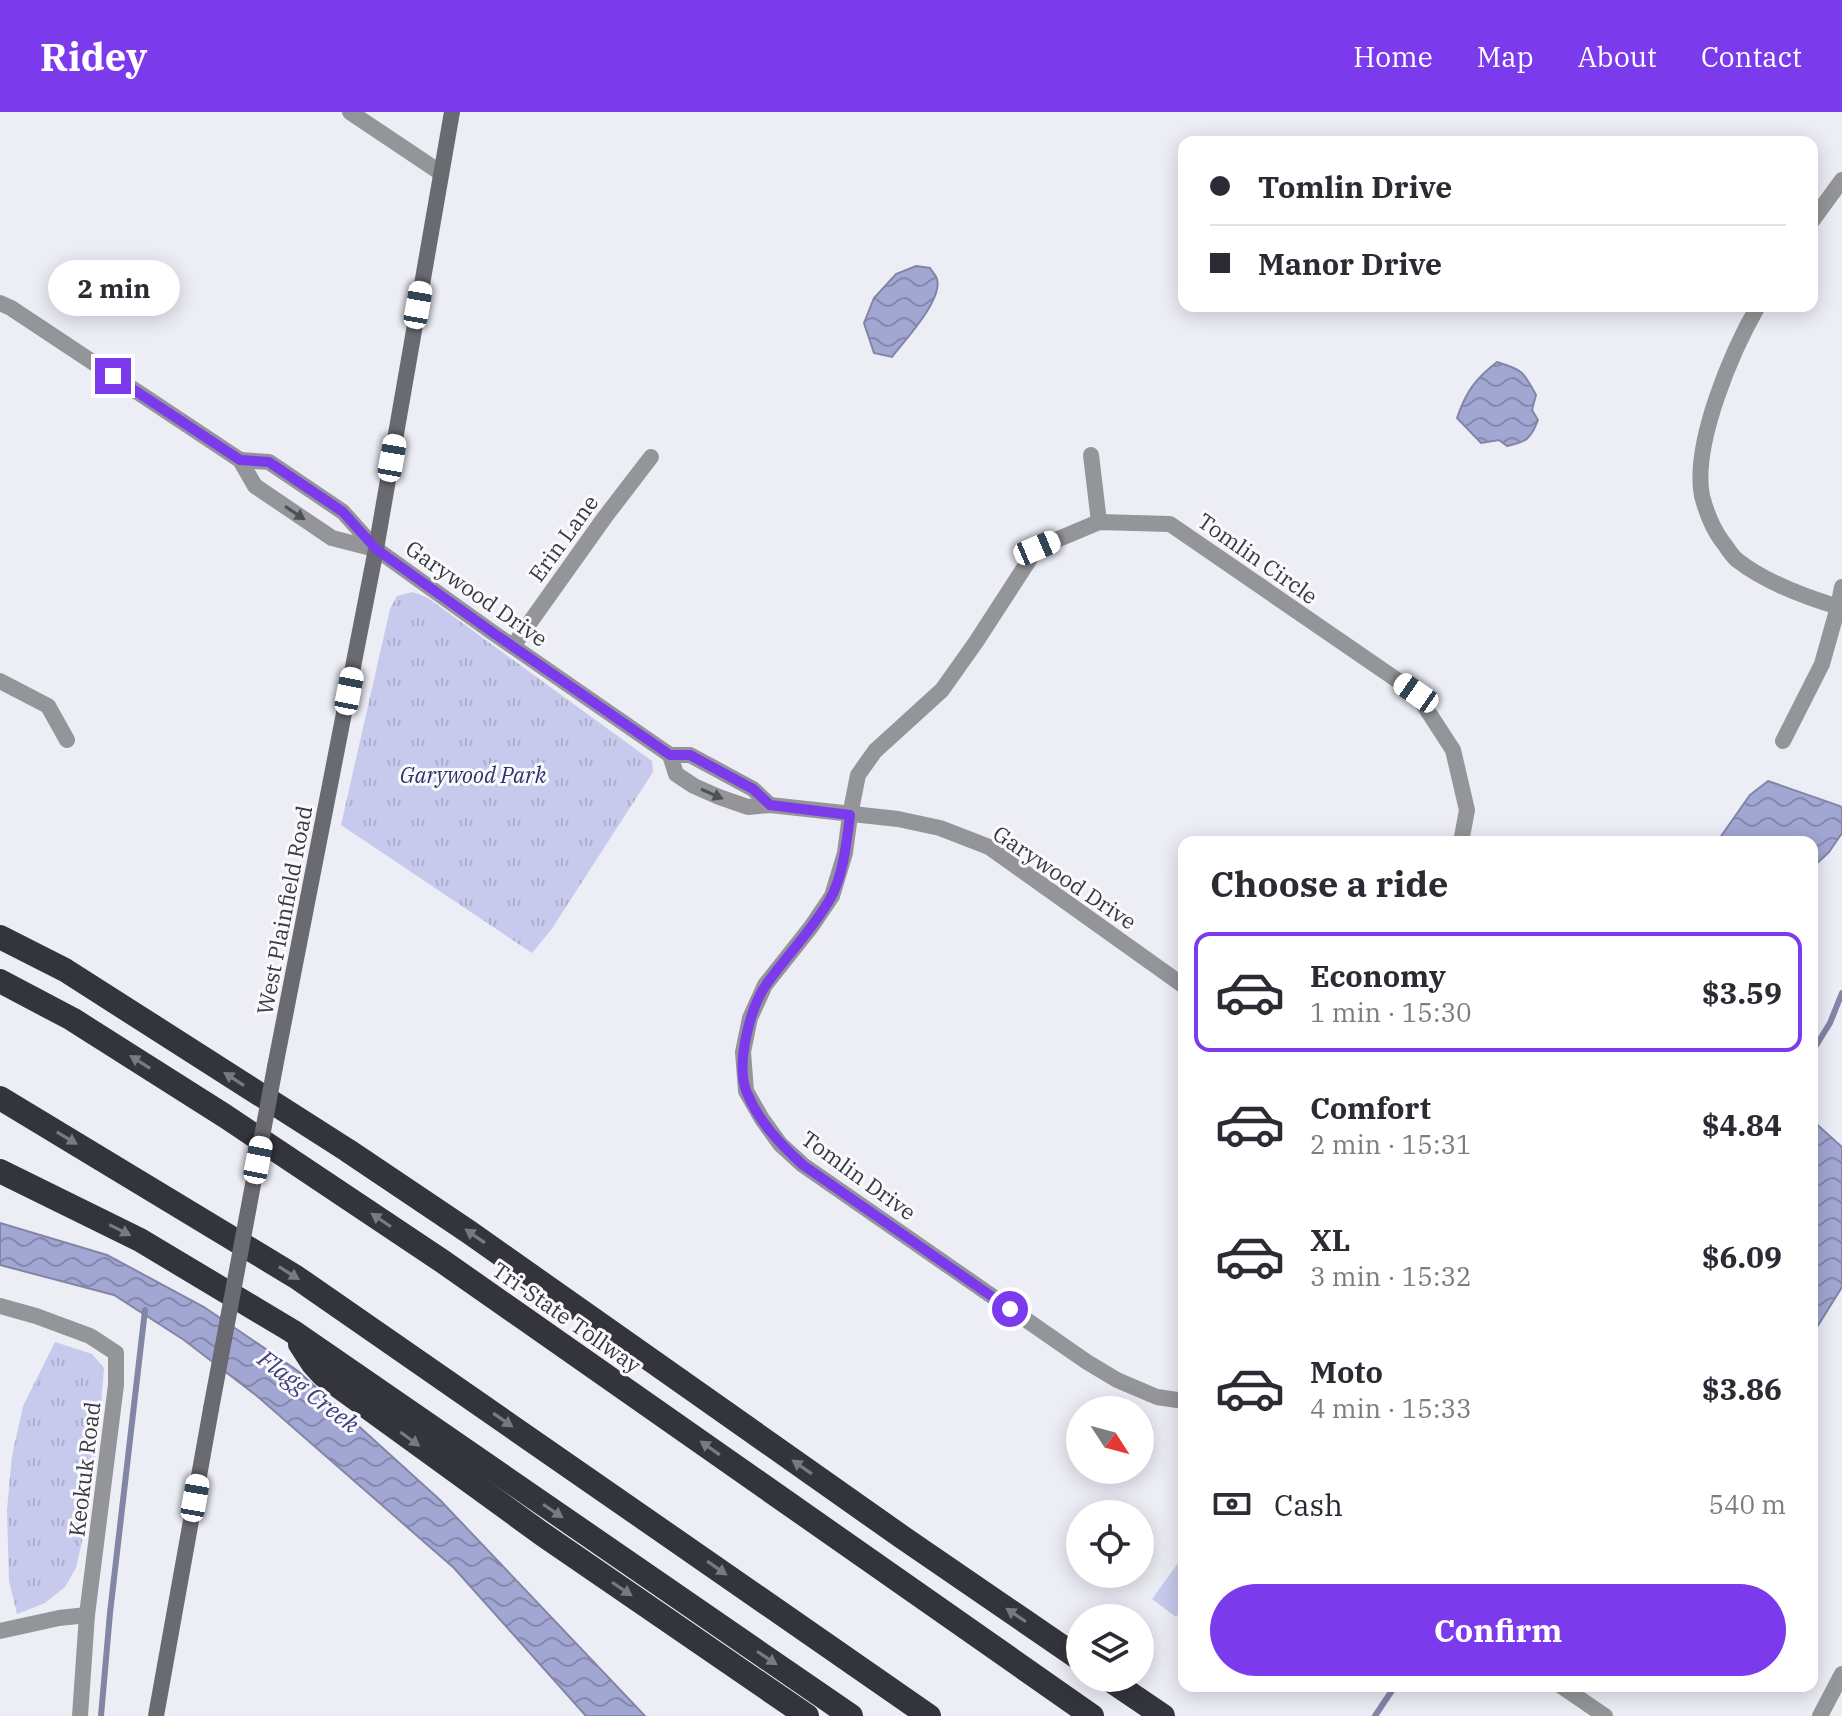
<!DOCTYPE html>
<html lang="en">
<head>
<meta charset="utf-8">
<style>
	:root { --surface:#fff; --page:#f7f7f7; --text:#2b2b33; --muted:#7c7c81; --line:#e1e1e2; --accent:#7c3aed }
	body { margin:0; font-family:"IBM Plex Serif",serif; background:var(--page); color:var(--text); height:100vh; display:flex; flex-direction:column; font-size:30px; white-space:nowrap }
	* { box-sizing:border-box; margin:0 }
	p { font-size:26px; color:var(--muted) }
	.icon { flex:none; width:44px; height:44px; fill:none; stroke:currentColor; stroke-width:2; stroke-linecap:round; stroke-linejoin:round }
	.map { position:relative; flex:1; overflow:hidden }
	.side { position:absolute; left:1178px; top:724px; width:640px; height:856px; display:flex; flex-direction:column; background:var(--surface); border-radius:16px; box-shadow:0 4px 20px #0003 }
	.side>* { flex:none }
	.top-card { position:absolute; left:1178px; top:24px; width:640px; height:176px; border-radius:16px; box-shadow:0 4px 20px #0003; display:grid; align-content:center; height:176px; padding:0 32px; background:var(--surface) }
	.needle { width:52px; rotate:126deg }
	.tools { position:absolute; left:1066px; top:1284px; display:grid; gap:16px }
	.tools a { display:grid; place-items:center; width:88px; height:88px; border-radius:50%; background:var(--surface); box-shadow:0 4px 20px #0003; font-size:40px }
	.end { position:absolute; width:36px; height:36px; margin:-18px; border:10px solid #7c3aed; background:#fff; box-shadow:0 0 0 4px #fff }
	.from { border-radius:50% }
	.bubble { position:absolute; height:56px; border-radius:28px; background:var(--surface); box-shadow:0 4px 20px #0003; font-size:26px; font-weight:700; line-height:56px; text-align:center }
	.car { position:absolute; width:24px; height:48px; margin:-24px -12px; border-radius:10px; box-shadow:0 0 6px 2px #0007; background:linear-gradient(#fff 24%,#345 0 40%,#fff 0 76%,#345 0 86%,#fff 0) }
	.top-card b { display:flex; align-items:center; gap:28px; height:76px; font-size:30px }
	.top-card b+b { border-top:2px solid var(--line) }
	.top-card i { width:20px; height:20px; background:var(--text) }
	ul { padding:0; list-style:none }
	li { display:flex; align-items:center; gap:24px; height:120px; margin:0 16px 12px; padding:0 16px; border:4px solid transparent; border-radius:16px }
	li div { flex:1 }
	li b { display:block; font-size:30px }
	li em { font-style:normal; font-weight:700 }
	li.on { border-color:var(--accent) }
	li>.icon { width:72px; height:72px; stroke-width:1.5 }
	h2 { padding:0 32px; font-size:36px; line-height:96px }
	.pay { display:flex; align-items:center; gap:20px; height:88px; padding:0 32px; font-size:30px }
	.pay p { margin-inline-start:auto }
	.primary-button { display:flex; gap:16px; margin-top:auto; padding:16px 32px }
	.primary-button a { flex:1; height:92px; border-radius:48px; background:var(--accent); color:#fff; font-size:32px; font-weight:700; line-height:92px; text-align:center }
	header { display:flex; align-items:center; gap:48px; box-sizing:border-box; height:112px; padding:0 40px; background:var(--accent); color:#fff }
	header strong { font-size:38px }
	nav { display:flex; gap:44px; margin-inline-start:auto; font-size:28px }
	.map>svg:first-child { display:block }
	.grass { fill:#c7caec }
	.park { fill:url(#park-tufts) }
	.water { fill:url(#water-waves); stroke:#8285a6; stroke-width:2 }
	.lines { fill:none; stroke-linecap:round; stroke-linejoin:round }
	.stream { stroke:#8285a6; stroke-width:6 }
	.minor { stroke:#949598; stroke-width:16 }
	.secondary { stroke:#6a6b70; stroke-width:16 }
	.motorway { stroke:#34353c; stroke-width:24 }
	.secondary-bridge { stroke:#6a6b70; stroke-width:16 }
	.oneway { fill:#4f5053 }
	.oneway2 { fill:#797a80 }
	.route { stroke:#7c3aed; stroke-width:10 }
	.labels { text-anchor:middle; dominant-baseline:central; stroke-width:6; stroke-linejoin:round; paint-order:stroke }
	.street-label { font-size:22px; fill:#38393c; stroke:#fafafe }
	.park-label { font-size:22px; font-style:italic; fill:#323169; stroke:#fafafe }
	.water-label { font-size:24px; font-style:italic; fill:#40407a; stroke:#fafafe }
</style>
</head>
<body>
<header>
<strong>Ridey</strong>
<nav><a>Home</a><a>Map</a><a>About</a><a>Contact</a></nav>
</header>
<div class="map">
<svg width="1842" height="1604" viewBox="0 0 1842 1604">
	<defs>
		<pattern id="park-tufts" width="24" height="20" patternUnits="userSpaceOnUse" patternTransform="scale(2)"><rect width="24" height="20" fill="#c7caec"/><path d="M3 7l-1-3M5 7V3M7 7l1-3M15 17l-1-3M17 17v-4M19 17l1-3" fill="none" stroke="#acaecb"/></pattern>
		<pattern id="water-waves" width="16" height="10" patternUnits="userSpaceOnUse" patternTransform="scale(2)"><rect width="16" height="10" fill="#a2a6d3"/><path d="M0 5q4-4 8 0t8 0" fill="none" stroke="#8588ac"/></pattern>
	</defs>
	<rect width="100%" height="100%" fill="#ecedf5"/>
	<polygon class="grass" points="1184,1443 1184,1494 1176,1505 1152,1487"/>
	<g class="park">
		<polygon points="413,480 428,486 652,649 653,660 551,818 532,841 341,713 390,497 397,484"/>
		<polygon points="55,1230 92,1242 104,1256 98,1329 90,1394 76,1456 65,1475 45,1491 17,1502 9,1469 7,1398 12,1344 23,1294"/>
	</g>
	<g class="water">
		<path d="M916,154L930,156C932,160 936,163 937,167C943,188 904,229 892,245L874,241L864,211L874,186L896,162Z"/>
		<path d="M1497,250C1523,258 1523,259 1536,283L1532,298L1538,308C1531,327 1526,330 1507,334L1499,328L1481,331L1457,306C1466,280 1475,267 1497,250Z"/>
		<polygon points="1768,669 1840,694 1842,696 1842,721 1829,740 1812,756 1812,730 1717,730 1750,683"/>
		<polygon points="1812,1008 1842,1035 1842,1175 1812,1223"/>
		<polygon points="0,1111 107,1143 204,1195 298,1259 440,1388 645,1604 586,1604 454,1456 257,1284 184,1228 114,1183 0,1153"/>
	</g>
	<g class="lines">
		<g class="stream">
			<polyline points="1812,940 1830,911 1842,881"/>
			<polyline points="101,1604 110,1501 145,1198"/>
			<polyline points="1375,1604 1395,1574"/>
		</g>
		<g class="minor">
			<polyline points="350,0 441,61"/>
			<polyline points="1812,109 1842,68"/>
			<polyline points="0,191 11,196 240,348 255,374 332,426 375,437"/>
			<path d="M1758,194C1732,239 1692,332 1702,384C1706,399 1713,417 1722,429C1727,435 1731,443 1737,448C1765,470 1808,486 1842,496"/>
			<polyline points="1091,343 1099,410"/>
			<polyline points="240,348 269,350 343,400 376,437 492,520 670,643 690,643 753,677 770,693"/>
			<polyline points="513,534 605,405 651,345"/>
			<polyline points="0,569 48,594 67,628"/>
			<polyline points="1783,629 1822,552 1838,495 1842,475"/>
			<polyline points="670,643 676,662 694,674 719,685 748,695 770,693 898,707 940,716 989,735 1184,874"/>
			<polyline points="0,1194 36,1204 90,1224 116,1241 116,1273 87,1503 80,1604"/>
			<polyline points="1184,1289 1157,1285 1117,1268 1087,1250 803,1053 780,1032 762,1007 746,979 743,940 750,906 765,873 811,815 832,784 845,741 850,703 858,663 875,639 942,578 976,530 1037,436 1099,410 1170,412 1416,581 1453,638 1467,698 1461,730"/>
			<polyline points="0,1519 59,1506 87,1503"/>
			<polyline points="1561,1574 1605,1604"/>
			<polyline points="1820,1604 1842,1562"/>
		</g>
		<g class="secondary">
			<polyline points="275,955 376,437 452,0"/>
			<polyline points="156,1604 211,1297"/>
		</g>
		<g class="motorway">
			<polyline points="0,825 65,858 347,1038 469,1120 902,1425 1080,1547"/>
			<polyline points="0,869 72,907 225,1004 442,1149 1092,1604"/>
			<polyline points="0,986 296,1165 929,1604"/>
			<polyline points="0,1059 140,1128 292,1219 851,1604"/>
			<polyline points="300,1232 313,1252 323,1263 542,1422 807,1604"/>
			<polyline points="1107,1566 1163,1604"/>
		</g>
		<polyline class="secondary-bridge" points="211,1297 275,955"/>
	</g>
	<defs><path id="oneway-solid" d="M-6-.8H1V-3.2L6.5 0L1 3.2V.8H-6Z" transform="scale(2)"/></defs>
	<g class="oneway">
		<use href="#oneway-solid" transform="translate(295 401) rotate(34)"/>
		<use href="#oneway-solid" transform="translate(712 682) rotate(24)"/>
	</g>
	<g class="oneway2">
		<use href="#oneway-solid" transform="translate(140 950) rotate(-148)"/>
		<use href="#oneway-solid" transform="translate(234 967) rotate(-147)"/>
		<use href="#oneway-solid" transform="translate(67 1026) rotate(31)"/>
		<use href="#oneway-solid" transform="translate(381 1108) rotate(-146)"/>
		<use href="#oneway-solid" transform="translate(120 1118) rotate(27)"/>
		<use href="#oneway-solid" transform="translate(475 1124) rotate(-145)"/>
		<use href="#oneway-solid" transform="translate(289 1161) rotate(32)"/>
		<use href="#oneway-solid" transform="translate(503 1308) rotate(35)"/>
		<use href="#oneway-solid" transform="translate(410 1327) rotate(36)"/>
		<use href="#oneway-solid" transform="translate(710 1336) rotate(-145)"/>
		<use href="#oneway-solid" transform="translate(802 1355) rotate(-145)"/>
		<use href="#oneway-solid" transform="translate(553 1399) rotate(34)"/>
		<use href="#oneway-solid" transform="translate(717 1456) rotate(35)"/>
		<use href="#oneway-solid" transform="translate(622 1477) rotate(34)"/>
		<use href="#oneway-solid" transform="translate(1016 1503) rotate(-146)"/>
		<use href="#oneway-solid" transform="translate(767 1546) rotate(34)"/>
	</g>
	<g class="lines">
		<path class="route" d="M113,264L240,348L269,350L343,400L376,437L492,520L670,643H690L753,677L770,693L850,703C847,728 843,765 830,787C813,817 788,842 768,870C750,894 735,953 747,981C759,1010 781,1033 803,1053L1010,1197"/>
	</g>
	<g class="labels">
		<g class="street-label">
			<text transform="translate(563 426) rotate(-54)">Erin Lane</text>
			<text transform="translate(1258 446) rotate(35)">Tomlin Circle</text>
			<text transform="translate(477 481) rotate(35)">Garywood Drive</text>
			<text transform="translate(1065 765) rotate(34)">Garywood Drive</text>
			<text transform="translate(284 798) rotate(-79)">West Plainfield Road</text>
			<text transform="translate(859 1063) rotate(36)">Tomlin Drive</text>
			<text transform="translate(567 1205) rotate(35)">Tri-State Tollway</text>
			<text transform="translate(84 1357) rotate(-83)">Keokuk Road</text>
		</g>
		<g class="park-label">
			<text x="473" y="662">Garywood Park</text>
		</g>
		<g class="water-label">
			<text transform="translate(309 1279) rotate(37)">Flagg Creek</text>
		</g>
	</g>
</svg>
<div class="tools">
<a><svg class="needle" viewBox="-14 -14 28 28"><path d="M0-13l5 13h-10z" fill="#e53935"/><path d="M0 13l5-13h-10z" fill="#7c7c81"/></svg></a>
<a><svg class="icon" aria-label="locate" viewBox="0 0 24 24"><circle cx="12" cy="12" r="6"/><path d="M12 2v4M12 18v4M2 12h4M18 12h4"/></svg></a>
<a><svg class="icon" aria-label="layers" viewBox="0 0 24 24"><path d="M12 4l9 5-9 5-9-5zM3 14l9 5 9-5"/></svg></a>
</div>
<i class="end from" style="left:1010px;top:1197px"></i>
<i class="end" style="left:113px;top:264px"></i>
<div class="bubble" style="left:48px;top:148px;width:132px">2 min</div>
<i class="car" style="left:418px;top:193px;rotate:10deg"></i>
<i class="car" style="left:392px;top:346px;rotate:10deg"></i>
<i class="car" style="left:1037px;top:436px;rotate:67deg"></i>
<i class="car" style="left:349px;top:579px;rotate:11deg"></i>
<i class="car" style="left:1416px;top:581px;rotate:305deg"></i>
<i class="car" style="left:258px;top:1048px;rotate:11deg"></i>
<i class="car" style="left:195px;top:1386px;rotate:10deg"></i>
<div class="top-card">
<b><i class="from"></i>Tomlin Drive</b>
<b><i></i>Manor Drive</b>
</div>
<section class="side">
<h2>Choose a ride</h2>
<ul>
<li class="on"><svg class="icon" aria-label="car" viewBox="0 0 24 24"><path d="M5 17H2v-5l4-1 3-4h7l3 4 3 1v5h-3M9 17h6M6 11h13"/><circle cx="7" cy="17" r="2"/><circle cx="17" cy="17" r="2"/></svg><div><b>Economy</b><p>1 min · 15:30</p></div><em>$3.59</em></li>
<li><svg class="icon" aria-label="car" viewBox="0 0 24 24"><path d="M5 17H2v-5l4-1 3-4h7l3 4 3 1v5h-3M9 17h6M6 11h13"/><circle cx="7" cy="17" r="2"/><circle cx="17" cy="17" r="2"/></svg><div><b>Comfort</b><p>2 min · 15:31</p></div><em>$4.84</em></li>
<li><svg class="icon" aria-label="car" viewBox="0 0 24 24"><path d="M5 17H2v-5l4-1 3-4h7l3 4 3 1v5h-3M9 17h6M6 11h13"/><circle cx="7" cy="17" r="2"/><circle cx="17" cy="17" r="2"/></svg><div><b>XL</b><p>3 min · 15:32</p></div><em>$6.09</em></li>
<li><svg class="icon" aria-label="car" viewBox="0 0 24 24"><path d="M5 17H2v-5l4-1 3-4h7l3 4 3 1v5h-3M9 17h6M6 11h13"/><circle cx="7" cy="17" r="2"/><circle cx="17" cy="17" r="2"/></svg><div><b>Moto</b><p>4 min · 15:33</p></div><em>$3.86</em></li>
</ul>
<div class="pay"><svg class="icon" aria-label="cash" viewBox="0 0 24 24"><path d="M3 7h18v10H3z"/><circle cx="12" cy="12" r="2"/></svg>Cash<p>540 m</p></div>
<div class="primary-button"><a>Confirm</a></div>
</section>
</div>
</body>
</html>
